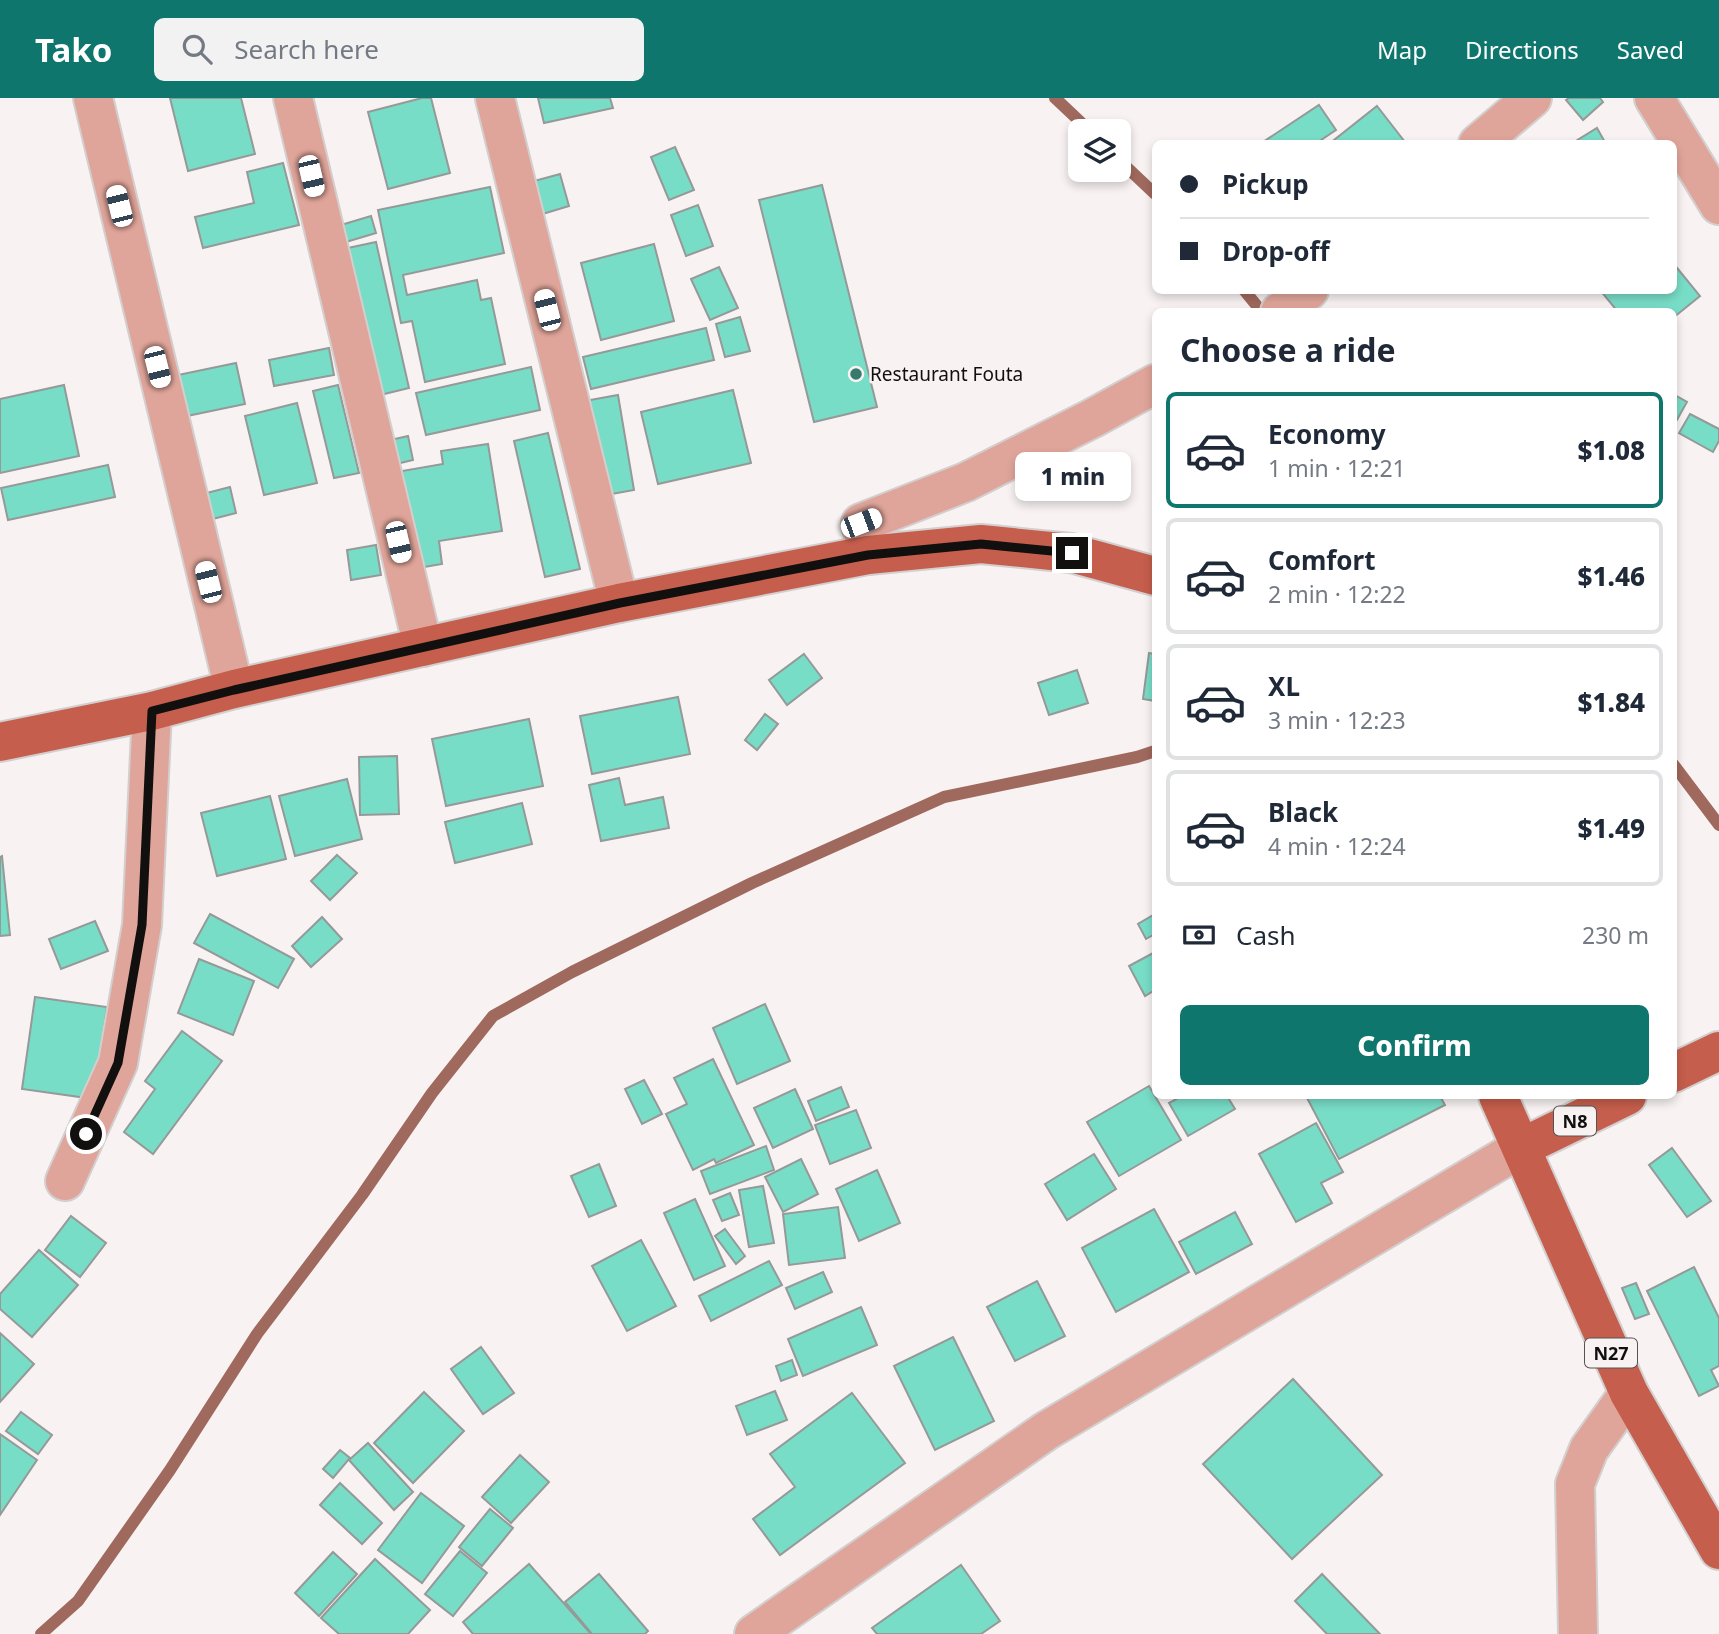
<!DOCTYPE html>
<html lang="en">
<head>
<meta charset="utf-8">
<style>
	:root { --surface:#fff; --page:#f2f2f3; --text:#1f2937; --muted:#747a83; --line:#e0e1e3; --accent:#0f766e }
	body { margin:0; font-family:"Noto Sans",sans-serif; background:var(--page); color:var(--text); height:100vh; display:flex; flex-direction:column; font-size:26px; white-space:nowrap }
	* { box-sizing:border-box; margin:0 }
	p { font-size:23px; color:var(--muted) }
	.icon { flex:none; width:38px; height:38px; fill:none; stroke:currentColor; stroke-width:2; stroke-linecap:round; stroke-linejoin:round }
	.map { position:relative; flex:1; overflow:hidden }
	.side { position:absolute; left:1152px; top:210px; width:525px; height:791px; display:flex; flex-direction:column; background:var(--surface); border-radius:10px; box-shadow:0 4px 10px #0003 }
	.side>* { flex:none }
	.guide { position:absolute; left:1152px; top:42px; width:525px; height:154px; border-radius:10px; box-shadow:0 4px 10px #0003; display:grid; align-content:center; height:154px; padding:0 28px; background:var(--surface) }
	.tools { position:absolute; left:1068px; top:21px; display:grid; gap:14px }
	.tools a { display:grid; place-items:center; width:63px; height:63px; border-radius:10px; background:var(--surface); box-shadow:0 4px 10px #0003; font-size:35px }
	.end { position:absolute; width:32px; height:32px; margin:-16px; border:9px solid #11100f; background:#fff; box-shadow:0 0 0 4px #fff }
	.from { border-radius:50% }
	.bubble { position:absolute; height:49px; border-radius:10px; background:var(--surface); box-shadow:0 4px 10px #0003; font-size:23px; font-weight:800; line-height:49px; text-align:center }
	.car { position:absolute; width:21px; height:42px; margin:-21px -10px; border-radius:9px; box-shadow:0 0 5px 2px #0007; background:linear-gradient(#fff 24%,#345 0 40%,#fff 0 76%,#345 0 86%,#fff 0) }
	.guide b { display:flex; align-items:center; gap:24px; height:66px; font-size:26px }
	.guide b+b { border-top:2px solid var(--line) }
	.guide i { width:18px; height:18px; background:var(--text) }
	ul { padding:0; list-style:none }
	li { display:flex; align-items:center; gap:21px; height:116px; margin:0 14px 10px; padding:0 14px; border:4px solid var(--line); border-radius:10px }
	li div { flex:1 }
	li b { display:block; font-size:26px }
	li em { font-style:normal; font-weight:800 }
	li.on { border-color:var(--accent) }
	li>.icon { width:63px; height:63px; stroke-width:1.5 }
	h2 { padding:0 28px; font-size:32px; line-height:84px }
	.pay { display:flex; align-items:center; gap:18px; height:77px; padding:0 28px; font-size:26px }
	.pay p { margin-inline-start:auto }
	.action { display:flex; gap:14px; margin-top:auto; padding:14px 28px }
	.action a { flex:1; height:80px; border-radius:10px; background:var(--accent); color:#fff; font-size:28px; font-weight:800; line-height:80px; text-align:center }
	header { display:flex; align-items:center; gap:42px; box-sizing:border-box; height:98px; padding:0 35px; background:var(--accent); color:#fff }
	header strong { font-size:33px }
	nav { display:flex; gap:38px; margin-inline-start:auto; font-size:24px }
	.search { width:490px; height:63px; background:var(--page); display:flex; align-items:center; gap:18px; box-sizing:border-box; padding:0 24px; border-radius:10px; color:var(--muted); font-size:26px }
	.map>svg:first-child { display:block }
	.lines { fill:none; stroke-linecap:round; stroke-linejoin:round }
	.stream { stroke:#a0695e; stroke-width:12 }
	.building { fill:#78ddc7; stroke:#959998; stroke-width:2 }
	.street-casing { stroke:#d3cfce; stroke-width:42 }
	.primary-casing { stroke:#d3cfce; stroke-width:42 }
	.street { stroke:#e0a59a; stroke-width:38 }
	.primary { stroke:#c55e4c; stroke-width:38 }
	.route { stroke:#11100f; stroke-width:9 }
	.poi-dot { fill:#377a6d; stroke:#f8f3f2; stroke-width:2.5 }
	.labels { text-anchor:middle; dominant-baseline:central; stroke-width:5; stroke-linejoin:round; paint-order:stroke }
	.shield { fill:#f8f3f2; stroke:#565453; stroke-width:2 }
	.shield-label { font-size:18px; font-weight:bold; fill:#11100f }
	.poi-label { font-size:19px; fill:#11100f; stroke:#f8f3f2; text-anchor:start }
</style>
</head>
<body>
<header>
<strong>Tako</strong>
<div class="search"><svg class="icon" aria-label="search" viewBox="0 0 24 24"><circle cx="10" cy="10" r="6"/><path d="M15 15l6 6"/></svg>Search here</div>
<nav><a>Map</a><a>Directions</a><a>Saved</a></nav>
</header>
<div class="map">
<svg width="1719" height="1536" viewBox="0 0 1719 1536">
	<rect width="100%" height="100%" fill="#f8f3f2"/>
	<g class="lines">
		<g class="stream">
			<polyline points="1055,0 1090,33"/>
			<polyline points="1118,61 1155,96"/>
			<polyline points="1244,192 1262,214"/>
			<polyline points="1673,666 1719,727"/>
			<polyline points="41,1536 78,1503 170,1372 257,1236 362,1097 432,995 493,918 572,874 752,785 944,699 1137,659 1155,653"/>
		</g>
	</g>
	<g class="building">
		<polygon points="170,0 241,0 255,56 188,73"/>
		<polygon points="422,0 431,0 450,75 388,91 368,14"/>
		<polygon points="538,0 610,0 613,10 544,25"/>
		<polygon points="1569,0 1600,0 1603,4 1583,22 1566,2"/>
		<polygon points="1319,7 1336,32 1315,46 1260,46"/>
		<polygon points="1377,8 1405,44 1329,46"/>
		<polygon points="1597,30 1606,46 1571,46"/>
		<polygon points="675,49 694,92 669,102 651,59"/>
		<polygon points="283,65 299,127 203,150 195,119 254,105 247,74"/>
		<polygon points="560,76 569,108 536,118 527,85"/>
		<polygon points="822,87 877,309 814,324 759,102"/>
		<polygon points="490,89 504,155 403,177 407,197 477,182 481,202 491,200 505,266 425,284 412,223 401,225 378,112"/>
		<polygon points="698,107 713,148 686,158 671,117"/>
		<polygon points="371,118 376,135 346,144 341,127"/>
		<polygon points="376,144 409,290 376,298 343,151"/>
		<polygon points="654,146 674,223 601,242 581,165"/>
		<polygon points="1673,165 1700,198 1673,220 1673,214 1618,214 1600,192 1673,192"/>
		<polygon points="719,169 738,210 710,222 691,181"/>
		<polygon points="740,219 750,253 725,259 716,226"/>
		<polygon points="706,230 714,262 591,291 583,259"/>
		<polygon points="329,250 334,277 274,288 269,262"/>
		<polygon points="236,265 245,306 187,318 178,277"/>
		<polygon points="531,269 540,312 426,337 416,295"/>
		<polygon points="64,287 79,358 0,375 0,301"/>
		<polygon points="338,287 359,375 334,380 313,293"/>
		<polygon points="733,292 751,365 658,386 641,314"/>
		<polygon points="1673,296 1687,304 1673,329"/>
		<polygon points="618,297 634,392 595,399 579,304"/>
		<polygon points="297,305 317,385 264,397 245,318"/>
		<polygon points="1690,316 1719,331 1719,343 1713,354 1679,335"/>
		<polygon points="548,335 580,471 545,479 514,343"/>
		<polygon points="408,338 413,362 392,367 386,343"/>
		<polygon points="488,346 502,433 439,443 442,466 418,470 402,373 443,366 441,353"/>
		<polygon points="108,367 115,399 8,422 1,390"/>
		<polygon points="230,389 236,415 205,423 199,397"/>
		<polygon points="376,447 381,477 351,482 347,452"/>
		<polygon points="1149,555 1155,556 1155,603 1143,601"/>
		<polygon points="804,556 822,580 787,607 769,582"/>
		<polygon points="1077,572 1088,605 1049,617 1038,585"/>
		<polygon points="678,599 690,656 592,676 580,618"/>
		<polygon points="765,616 778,626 757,652 745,642"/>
		<polygon points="529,621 543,688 446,708 432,641"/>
		<polygon points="397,658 399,716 360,717 359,659"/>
		<polygon points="619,680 625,707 663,699 669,730 601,743 589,687"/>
		<polygon points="347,681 362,741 295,758 279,698"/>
		<polygon points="270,698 286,761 217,778 201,715"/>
		<polygon points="522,705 532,746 455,765 445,724"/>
		<polygon points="337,757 357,775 330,802 311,783"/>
		<polygon points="2,758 10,837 0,838 0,759"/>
		<polygon points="210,816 294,861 278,890 194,845"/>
		<polygon points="1155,816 1155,836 1146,841 1138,826"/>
		<polygon points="322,819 342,841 311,869 292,848"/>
		<polygon points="95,823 108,853 61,871 49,841"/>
		<polygon points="1155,854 1155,892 1145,898 1129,868"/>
		<polygon points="199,861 254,883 233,937 178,915"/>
		<polygon points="35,899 107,909 94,1001 22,991"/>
		<polygon points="765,906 790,963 737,986 713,930"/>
		<polygon points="182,933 222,963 153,1056 124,1034 155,991 145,983"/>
		<polygon points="713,961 754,1047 716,1065 714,1061 693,1072 666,1016 687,1006 674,980"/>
		<polygon points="644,982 662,1016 642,1026 625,991"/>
		<polygon points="1149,988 1181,1042 1119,1078 1087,1024"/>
		<polygon points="841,989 849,1009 816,1023 808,1003"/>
		<polygon points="795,991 813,1031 773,1050 754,1010"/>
		<polygon points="1182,998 1227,998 1235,1011 1188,1038 1169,1005"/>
		<polygon points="1306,998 1440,998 1445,1007 1339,1061"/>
		<polygon points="856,1012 871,1050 830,1066 815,1027"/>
		<polygon points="1316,1025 1343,1074 1321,1085 1332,1105 1296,1124 1259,1056"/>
		<polygon points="766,1048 774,1072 710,1096 701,1073"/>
		<polygon points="1672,1050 1711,1103 1687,1119 1649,1067"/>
		<polygon points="1094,1056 1116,1091 1067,1122 1045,1086"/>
		<polygon points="801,1061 818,1096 783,1114 765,1079"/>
		<polygon points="599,1066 616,1108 589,1119 571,1078"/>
		<polygon points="877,1072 900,1125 859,1143 836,1091"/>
		<polygon points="763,1088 774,1145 749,1149 739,1092"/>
		<polygon points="730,1095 739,1117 722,1123 713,1102"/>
		<polygon points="695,1101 725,1168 694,1182 664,1115"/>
		<polygon points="838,1109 845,1160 789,1167 783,1116"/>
		<polygon points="1154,1111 1189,1174 1116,1214 1082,1150"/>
		<polygon points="1235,1114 1252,1146 1196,1176 1179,1144"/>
		<polygon points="71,1118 106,1145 80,1179 45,1152"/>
		<polygon points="725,1131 745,1158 736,1166 715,1138"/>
		<polygon points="641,1142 676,1208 627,1233 592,1168"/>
		<polygon points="39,1152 78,1187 32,1239 0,1211 0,1196"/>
		<polygon points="769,1163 782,1187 711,1223 699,1198"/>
		<polygon points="1694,1169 1719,1220 1719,1268 1711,1272 1719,1288 1699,1298 1647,1193"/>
		<polygon points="823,1174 832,1194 795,1211 786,1190"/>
		<polygon points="1037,1183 1065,1238 1015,1263 987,1209"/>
		<polygon points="1636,1185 1649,1216 1635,1221 1622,1190"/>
		<polygon points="861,1209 877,1247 803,1278 788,1241"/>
		<polygon points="0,1235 34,1266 0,1304"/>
		<polygon points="953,1239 994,1323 935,1352 894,1268"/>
		<polygon points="481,1249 514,1295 483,1316 451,1271"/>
		<polygon points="792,1262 797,1277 781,1283 776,1268"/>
		<polygon points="1293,1281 1382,1377 1292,1461 1203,1366"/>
		<polygon points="775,1293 787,1322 747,1337 736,1308"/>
		<polygon points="424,1294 464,1333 413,1385 374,1345"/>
		<polygon points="852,1295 905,1365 780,1457 753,1421 795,1389 770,1356"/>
		<polygon points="21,1314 52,1337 38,1356 6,1333"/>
		<polygon points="0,1336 37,1362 0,1417"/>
		<polygon points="368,1345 413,1394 394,1412 349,1362"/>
		<polygon points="340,1352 350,1360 333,1380 323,1371"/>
		<polygon points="520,1357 549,1384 511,1425 482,1399"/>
		<polygon points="340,1385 382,1425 362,1446 320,1407"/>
		<polygon points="421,1395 464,1428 422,1485 378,1452"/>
		<polygon points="490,1411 513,1430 482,1468 459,1449"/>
		<polygon points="460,1453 487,1475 453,1518 425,1496"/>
		<polygon points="333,1454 357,1476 319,1518 295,1495"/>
		<polygon points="375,1461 430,1512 408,1536 339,1536 321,1520"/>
		<polygon points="529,1466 591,1536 473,1536 463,1524"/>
		<polygon points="961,1467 1000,1523 981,1536 877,1536 872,1530"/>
		<polygon points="599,1476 648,1533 645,1536 592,1536 565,1504"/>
		<polygon points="1322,1476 1380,1536 1327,1536 1295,1503"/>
	</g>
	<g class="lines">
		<g class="street-casing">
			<g id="street">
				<polyline points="93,0 234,591"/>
				<polyline points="293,0 423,549"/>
				<polyline points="495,0 619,505"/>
				<polyline points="1654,0 1719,107"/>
				<polyline points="1478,46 1532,0"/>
				<polyline points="1280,214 1309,192"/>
				<polyline points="868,457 861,425 966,384 1093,320 1155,286"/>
				<polyline points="65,1083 118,965 142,827 152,613"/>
				<polyline points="754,1536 1046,1333 1522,1049"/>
				<polyline points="1578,1536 1575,1386 1589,1351 1629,1295"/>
			</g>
		</g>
		<g class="primary-casing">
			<g id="primary">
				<polyline points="0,644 152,613 234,591 619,505 868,457 981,446 1071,455 1155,478"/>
				<polyline points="1673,975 1719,953"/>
				<polyline points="1498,998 1629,1295 1719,1452"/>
				<polyline points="1522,1049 1627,998"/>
			</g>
		</g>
		<use href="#street" class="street"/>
		<use href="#primary" class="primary"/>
	</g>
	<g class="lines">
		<polyline class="route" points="86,1036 118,965 142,827 152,613 234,592 620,505 868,457 981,446 1072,455"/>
	</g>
	<circle class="poi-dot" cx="856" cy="276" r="7"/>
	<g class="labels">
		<g class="shield">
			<rect x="1554" y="1008.5" width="42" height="29" rx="5"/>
			<rect x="1585" y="1240.5" width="52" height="29" rx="5"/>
		</g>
		<g class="shield-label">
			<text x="1575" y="1023">N8</text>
			<text x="1611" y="1255">N27</text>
		</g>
		<g class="poi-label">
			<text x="870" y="276">Restaurant Fouta</text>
		</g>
	</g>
</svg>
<div class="tools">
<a><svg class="icon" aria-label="layers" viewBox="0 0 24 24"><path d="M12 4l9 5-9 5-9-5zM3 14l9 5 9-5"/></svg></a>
</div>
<i class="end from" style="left:86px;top:1036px"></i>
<i class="end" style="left:1072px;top:455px"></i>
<div class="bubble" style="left:1015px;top:354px;width:116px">1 min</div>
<i class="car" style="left:311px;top:78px;rotate:167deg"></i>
<i class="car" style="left:119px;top:108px;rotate:346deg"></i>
<i class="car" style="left:547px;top:212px;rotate:346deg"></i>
<i class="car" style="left:157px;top:269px;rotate:166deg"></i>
<i class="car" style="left:861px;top:425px;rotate:69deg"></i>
<i class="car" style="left:398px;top:444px;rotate:167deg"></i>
<i class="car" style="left:208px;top:484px;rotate:346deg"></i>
<div class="guide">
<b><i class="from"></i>Pickup</b>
<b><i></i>Drop-off</b>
</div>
<section class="side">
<h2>Choose a ride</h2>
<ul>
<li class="on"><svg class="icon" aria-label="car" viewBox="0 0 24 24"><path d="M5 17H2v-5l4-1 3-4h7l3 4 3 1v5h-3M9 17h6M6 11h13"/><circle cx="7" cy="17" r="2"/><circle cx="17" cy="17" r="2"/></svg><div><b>Economy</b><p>1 min · 12:21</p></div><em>$1.08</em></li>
<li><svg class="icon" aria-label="car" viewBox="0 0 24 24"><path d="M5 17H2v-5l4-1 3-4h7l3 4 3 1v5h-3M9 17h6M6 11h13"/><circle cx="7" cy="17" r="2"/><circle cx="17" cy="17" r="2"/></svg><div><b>Comfort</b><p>2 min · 12:22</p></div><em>$1.46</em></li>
<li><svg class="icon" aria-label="car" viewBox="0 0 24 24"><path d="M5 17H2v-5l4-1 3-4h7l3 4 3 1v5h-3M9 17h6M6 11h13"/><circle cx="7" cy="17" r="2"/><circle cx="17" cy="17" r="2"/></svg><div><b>XL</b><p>3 min · 12:23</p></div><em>$1.84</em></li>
<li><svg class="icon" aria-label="car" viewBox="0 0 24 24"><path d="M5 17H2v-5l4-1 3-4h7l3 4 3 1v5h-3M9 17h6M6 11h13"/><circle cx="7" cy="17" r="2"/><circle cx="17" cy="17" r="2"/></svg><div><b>Black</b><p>4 min · 12:24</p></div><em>$1.49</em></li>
</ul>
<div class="pay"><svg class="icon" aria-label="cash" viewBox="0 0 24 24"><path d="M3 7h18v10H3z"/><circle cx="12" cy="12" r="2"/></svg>Cash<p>230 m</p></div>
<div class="action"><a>Confirm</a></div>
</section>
</div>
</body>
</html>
